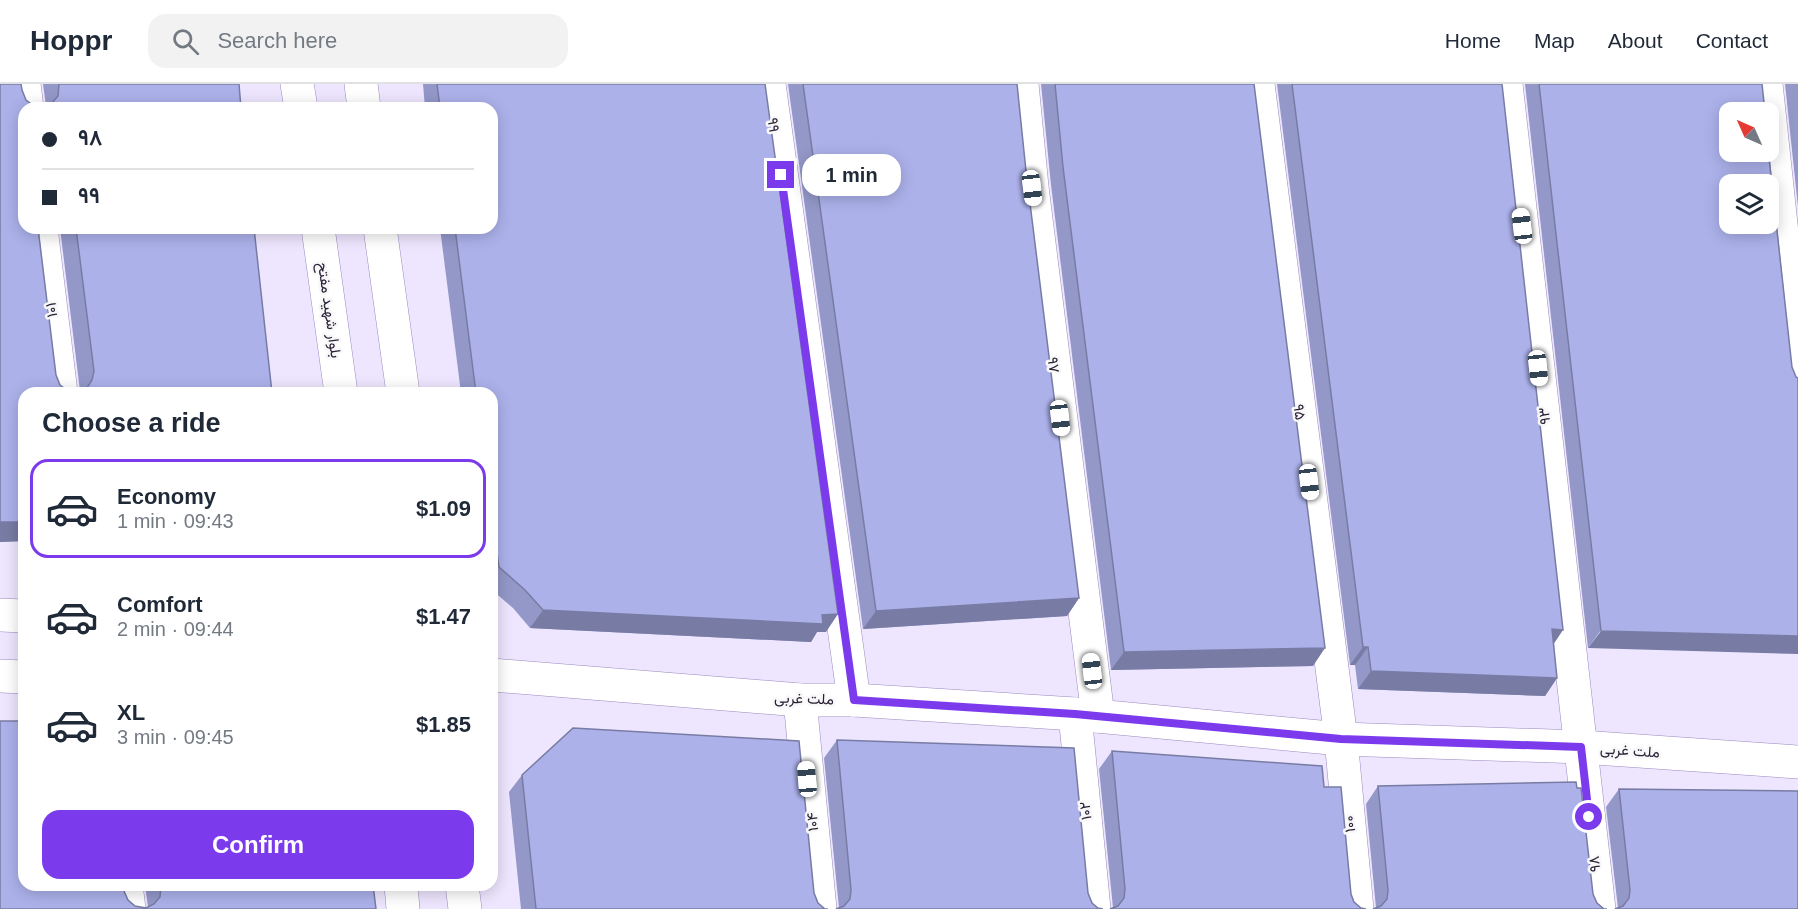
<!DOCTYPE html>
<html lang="en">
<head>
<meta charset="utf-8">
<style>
	:root { --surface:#fff; --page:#f2f2f3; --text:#1f2937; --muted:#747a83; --line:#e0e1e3; --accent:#7c3aed }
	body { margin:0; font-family:Helvetica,Vazirmatn,sans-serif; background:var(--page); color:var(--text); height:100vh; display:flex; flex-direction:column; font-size:22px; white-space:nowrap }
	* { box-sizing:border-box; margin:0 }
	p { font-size:20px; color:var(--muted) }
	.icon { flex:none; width:33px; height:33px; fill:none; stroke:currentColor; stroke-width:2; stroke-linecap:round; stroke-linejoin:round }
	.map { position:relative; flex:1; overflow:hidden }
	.sheet { position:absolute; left:18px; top:303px; width:480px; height:504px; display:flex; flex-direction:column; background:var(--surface); border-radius:18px; box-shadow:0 3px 15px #0003 }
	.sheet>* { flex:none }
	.guide { position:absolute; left:18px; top:18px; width:480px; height:132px; border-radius:18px; box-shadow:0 3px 15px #0003; display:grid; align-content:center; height:132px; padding:0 24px; background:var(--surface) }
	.needle { width:39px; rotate:315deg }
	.controls { position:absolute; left:1719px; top:18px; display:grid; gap:12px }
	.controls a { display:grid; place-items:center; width:60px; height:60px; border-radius:12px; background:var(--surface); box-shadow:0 3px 15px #0003; font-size:30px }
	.end { position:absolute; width:27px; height:27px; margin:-14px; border:8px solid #7c3aed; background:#fff; box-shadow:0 0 0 3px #fff }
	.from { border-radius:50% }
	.bubble { position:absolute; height:42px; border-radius:18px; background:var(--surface); box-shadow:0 3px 15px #0003; font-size:20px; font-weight:600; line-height:42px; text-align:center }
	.car { position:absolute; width:18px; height:36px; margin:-18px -9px; border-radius:8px; box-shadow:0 0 4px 2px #0007; background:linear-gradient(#fff 24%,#345 0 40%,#fff 0 76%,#345 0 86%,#fff 0) }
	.guide b { display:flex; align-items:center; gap:21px; height:57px; font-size:22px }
	.guide b+b { border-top:2px solid var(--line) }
	.guide i { width:15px; height:15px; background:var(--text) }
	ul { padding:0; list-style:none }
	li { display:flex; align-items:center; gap:18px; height:99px; margin:0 12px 9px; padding:0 12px; border:3px solid transparent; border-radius:18px }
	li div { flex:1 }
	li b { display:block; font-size:22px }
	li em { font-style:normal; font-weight:600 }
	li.on { border-color:var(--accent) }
	li>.icon { width:54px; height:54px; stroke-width:1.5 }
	h2 { padding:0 24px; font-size:27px; line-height:72px }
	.button { display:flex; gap:12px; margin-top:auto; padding:12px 24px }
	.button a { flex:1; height:69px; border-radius:18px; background:var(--accent); color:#fff; font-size:24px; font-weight:600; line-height:69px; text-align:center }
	header { display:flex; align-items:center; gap:36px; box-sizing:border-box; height:84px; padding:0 30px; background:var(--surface); border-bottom:2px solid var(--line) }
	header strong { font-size:28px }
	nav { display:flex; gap:33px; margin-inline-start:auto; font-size:21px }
	.search { width:420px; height:54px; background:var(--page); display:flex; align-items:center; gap:15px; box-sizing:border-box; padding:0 21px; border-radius:18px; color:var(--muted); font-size:22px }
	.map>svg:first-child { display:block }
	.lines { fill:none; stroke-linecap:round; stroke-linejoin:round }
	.minor-casing { stroke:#9c88bf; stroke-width:34 }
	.major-casing { stroke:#9c88bf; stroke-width:34 }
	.minor { stroke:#fff; stroke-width:33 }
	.major { stroke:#fff; stroke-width:33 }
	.wall { fill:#9498c9 }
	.shaded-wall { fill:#787ca4 }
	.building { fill:#acb1ea; stroke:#787ca4; stroke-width:1.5; fill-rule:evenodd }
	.route { stroke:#7c3aed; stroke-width:8 }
	.labels { text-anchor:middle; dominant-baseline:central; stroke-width:5; stroke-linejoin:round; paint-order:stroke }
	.street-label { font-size:15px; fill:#2a2137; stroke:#f8f8f8 }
</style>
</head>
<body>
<header>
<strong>Hoppr</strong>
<div class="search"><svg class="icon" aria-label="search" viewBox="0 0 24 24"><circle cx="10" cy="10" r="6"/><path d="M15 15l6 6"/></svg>Search here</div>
<nav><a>Home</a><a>Map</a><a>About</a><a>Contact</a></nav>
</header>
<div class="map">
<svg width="1798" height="825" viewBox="0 0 1798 825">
	<rect width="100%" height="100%" fill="#eee6fe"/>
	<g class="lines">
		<g class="minor-casing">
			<g id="minor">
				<polyline points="24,0 27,24"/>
				<polyline points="769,0 854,616"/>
				<polyline points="1022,0 1032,103 1098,632"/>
				<polyline points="1258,0 1341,655 1357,825"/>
				<polyline points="1506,0 1599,825"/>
				<polyline points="1766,0 1798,299"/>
				<polyline points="41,144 61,309"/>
				<polyline points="800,616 820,825"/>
				<polyline points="1075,630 1094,825"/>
				<polyline points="126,801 129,825"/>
			</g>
		</g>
		<g class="major-casing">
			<g id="major">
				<polyline points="297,0 301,24"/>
				<polyline points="361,0 364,24"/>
				<polyline points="318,144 341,309"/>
				<polyline points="380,144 403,309"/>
				<polyline points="0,531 24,532"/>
				<polyline points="492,591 800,616 854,616 1075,630 1341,655 1581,663 1798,678"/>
				<polyline points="0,592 24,593"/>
				<polyline points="401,801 403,825"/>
				<polyline points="462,801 465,825"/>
			</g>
		</g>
		<use href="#minor" class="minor"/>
		<use href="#major" class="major"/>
	</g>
	<g class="wall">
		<polygon points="0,0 22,6 26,16 34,22 43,23 46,22 43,0 239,0 241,24 24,24 56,291 60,301 67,306 77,308 80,307 60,144 254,144 272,309 24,309 24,457 0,458"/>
		<polygon points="423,0 765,0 826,548 817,548 811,558 530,544 513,524 492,506 492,309 461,309 440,144 492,144 492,24 425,24"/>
		<polygon points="788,0 1017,0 1026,87 1079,514 1067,532 863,545"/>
		<polygon points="1041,0 1254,0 1313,582 1111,586 1051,101"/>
		<polygon points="1277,0 1502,0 1557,594 1545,612 1358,605 1355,581 1350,581"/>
		<polygon points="1525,0 1762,0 1792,283 1588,564"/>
		<polygon points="1785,0 1798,0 1798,123"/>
		<polygon points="837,656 1088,809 839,824 824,674"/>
		<polygon points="1112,667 1324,703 1351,810 1354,818 1361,824 1113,824 1099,685"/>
		<polygon points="522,691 814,809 818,819 825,825 828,825 521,825 509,708"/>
		<polygon points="1378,702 1593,810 1597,819 1604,825 1376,824 1366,720"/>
		<polygon points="1619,705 1798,825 1618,824 1606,723"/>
		<polygon points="145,801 373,801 376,825 0,825 124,807 128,816 135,822 146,824 148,823"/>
	</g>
	<g class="shaded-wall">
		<polygon points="0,438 24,438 24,457 0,458"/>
		<polygon points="1079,514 1067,532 863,545 876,527"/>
		<polygon points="543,526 822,531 838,530 826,548 817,548 811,558 530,544"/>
		<polygon points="1552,545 1563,546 1551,564"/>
		<polygon points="1601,547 1798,552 1798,570 1588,564"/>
		<polygon points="1363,563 1368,563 1355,581 1350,581"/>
		<polygon points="1325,564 1313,582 1111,586 1124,568"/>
		<polygon points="1371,587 1557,594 1545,612 1358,605"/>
	</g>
	<g class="building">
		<polygon points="0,0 21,0 22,6 26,16 34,22 43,23 52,19 58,12 59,0 239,0 241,24 24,24 24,144 38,144 56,291 60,301 67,306 77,308 87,304 92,296 94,287 76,144 254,144 272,309 24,309 24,438 0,438"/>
		<polygon points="437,0 765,0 838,530 822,531 823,540 543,526 525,506 499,483 492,432 492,309 476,309 455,144 492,144 492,24 440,24"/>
		<polygon points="803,0 1017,0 1026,87 1079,514 876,527"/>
		<polygon points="1055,0 1254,0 1325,564 1124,568 1063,83"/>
		<polygon points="1292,0 1502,0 1563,546 1552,545 1557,594 1371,587 1368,563 1363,563"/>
		<path d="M1539,0H1762L1765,28H1730V68H1768V65L1792,283L1796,293L1798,294V552L1601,547ZM1730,100H1768V140H1730Z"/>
		<polygon points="0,637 24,637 24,801 123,801 124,807 128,816 135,822 146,824 154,820 160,813 161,801 373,801 376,825 0,825"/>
		<polygon points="573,644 799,657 814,809 818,819 825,825 828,825 536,825 522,691"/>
		<polygon points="837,656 1074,664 1088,809 1092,819 1098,824 1103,825 836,825 844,822 850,815 851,806"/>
		<polygon points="1112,667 1322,682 1324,703 1341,703 1351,810 1354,818 1361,824 1366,825 1110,825 1118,822 1124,814 1125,805"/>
		<polygon points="1576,698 1577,704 1581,704 1593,810 1597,819 1604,825 1607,825 1373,825 1381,822 1387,815 1388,806 1378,702"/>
		<polygon points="1619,705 1798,707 1798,825 1615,825 1623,822 1629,814 1630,806"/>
	</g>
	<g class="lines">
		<polyline class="route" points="781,91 854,616 1075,630 1341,655 1581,663 1589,733"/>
	</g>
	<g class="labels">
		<g class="street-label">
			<text transform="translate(774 41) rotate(82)">۹۹</text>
			<text transform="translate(51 226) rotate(-97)">۱۰۱</text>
			<text transform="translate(330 226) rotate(82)">بلوار شهید مفتح</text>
			<text transform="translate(1054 281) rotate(83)">۹۷</text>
			<text transform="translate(1300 328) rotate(83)">۹۵</text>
			<text transform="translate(1544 332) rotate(-96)">۹۳</text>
			<text transform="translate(804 614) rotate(2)">ملت غربی</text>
			<text transform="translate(1630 666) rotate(4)">ملت غربی</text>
			<text transform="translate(1085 727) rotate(-96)">۱۰۲</text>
			<text transform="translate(812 738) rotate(-95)">۱۰۴</text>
			<text transform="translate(1349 740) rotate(-95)">۱۰۰</text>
			<text transform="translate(1594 780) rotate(-96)">۹۸</text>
		</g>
	</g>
</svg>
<div class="controls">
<a><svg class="needle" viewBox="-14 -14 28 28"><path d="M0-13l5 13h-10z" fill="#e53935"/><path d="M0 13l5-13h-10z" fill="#747a83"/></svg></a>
<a><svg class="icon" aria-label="layers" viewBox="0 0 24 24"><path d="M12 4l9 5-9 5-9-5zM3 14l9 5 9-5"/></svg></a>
</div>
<i class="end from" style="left:1589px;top:733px"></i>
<i class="end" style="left:781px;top:91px"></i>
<div class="bubble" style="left:802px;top:70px;width:99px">1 min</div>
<i class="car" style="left:1032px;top:104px;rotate:173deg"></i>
<i class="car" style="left:1522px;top:142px;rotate:353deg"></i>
<i class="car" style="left:1538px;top:284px;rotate:174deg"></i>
<i class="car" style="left:1060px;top:334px;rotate:173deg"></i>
<i class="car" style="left:1309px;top:398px;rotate:173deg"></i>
<i class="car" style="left:1092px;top:587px;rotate:353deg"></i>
<i class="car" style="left:807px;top:695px;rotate:355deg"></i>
<div class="guide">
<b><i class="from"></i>۹۸</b>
<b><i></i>۹۹</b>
</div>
<section class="sheet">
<h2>Choose a ride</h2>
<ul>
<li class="on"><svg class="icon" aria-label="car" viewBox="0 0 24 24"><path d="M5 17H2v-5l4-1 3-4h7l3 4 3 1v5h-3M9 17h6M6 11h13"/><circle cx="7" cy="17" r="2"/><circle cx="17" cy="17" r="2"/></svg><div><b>Economy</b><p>1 min · 09:43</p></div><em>$1.09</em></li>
<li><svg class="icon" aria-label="car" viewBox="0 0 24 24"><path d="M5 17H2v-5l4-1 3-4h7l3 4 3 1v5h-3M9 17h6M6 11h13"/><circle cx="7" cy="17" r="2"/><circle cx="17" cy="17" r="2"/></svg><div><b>Comfort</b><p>2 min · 09:44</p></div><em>$1.47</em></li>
<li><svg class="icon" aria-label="car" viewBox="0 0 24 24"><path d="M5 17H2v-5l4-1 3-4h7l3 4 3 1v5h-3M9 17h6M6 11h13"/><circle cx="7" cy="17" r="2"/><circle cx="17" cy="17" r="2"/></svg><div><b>XL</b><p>3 min · 09:45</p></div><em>$1.85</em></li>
</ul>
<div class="button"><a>Confirm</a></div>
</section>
</div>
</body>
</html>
